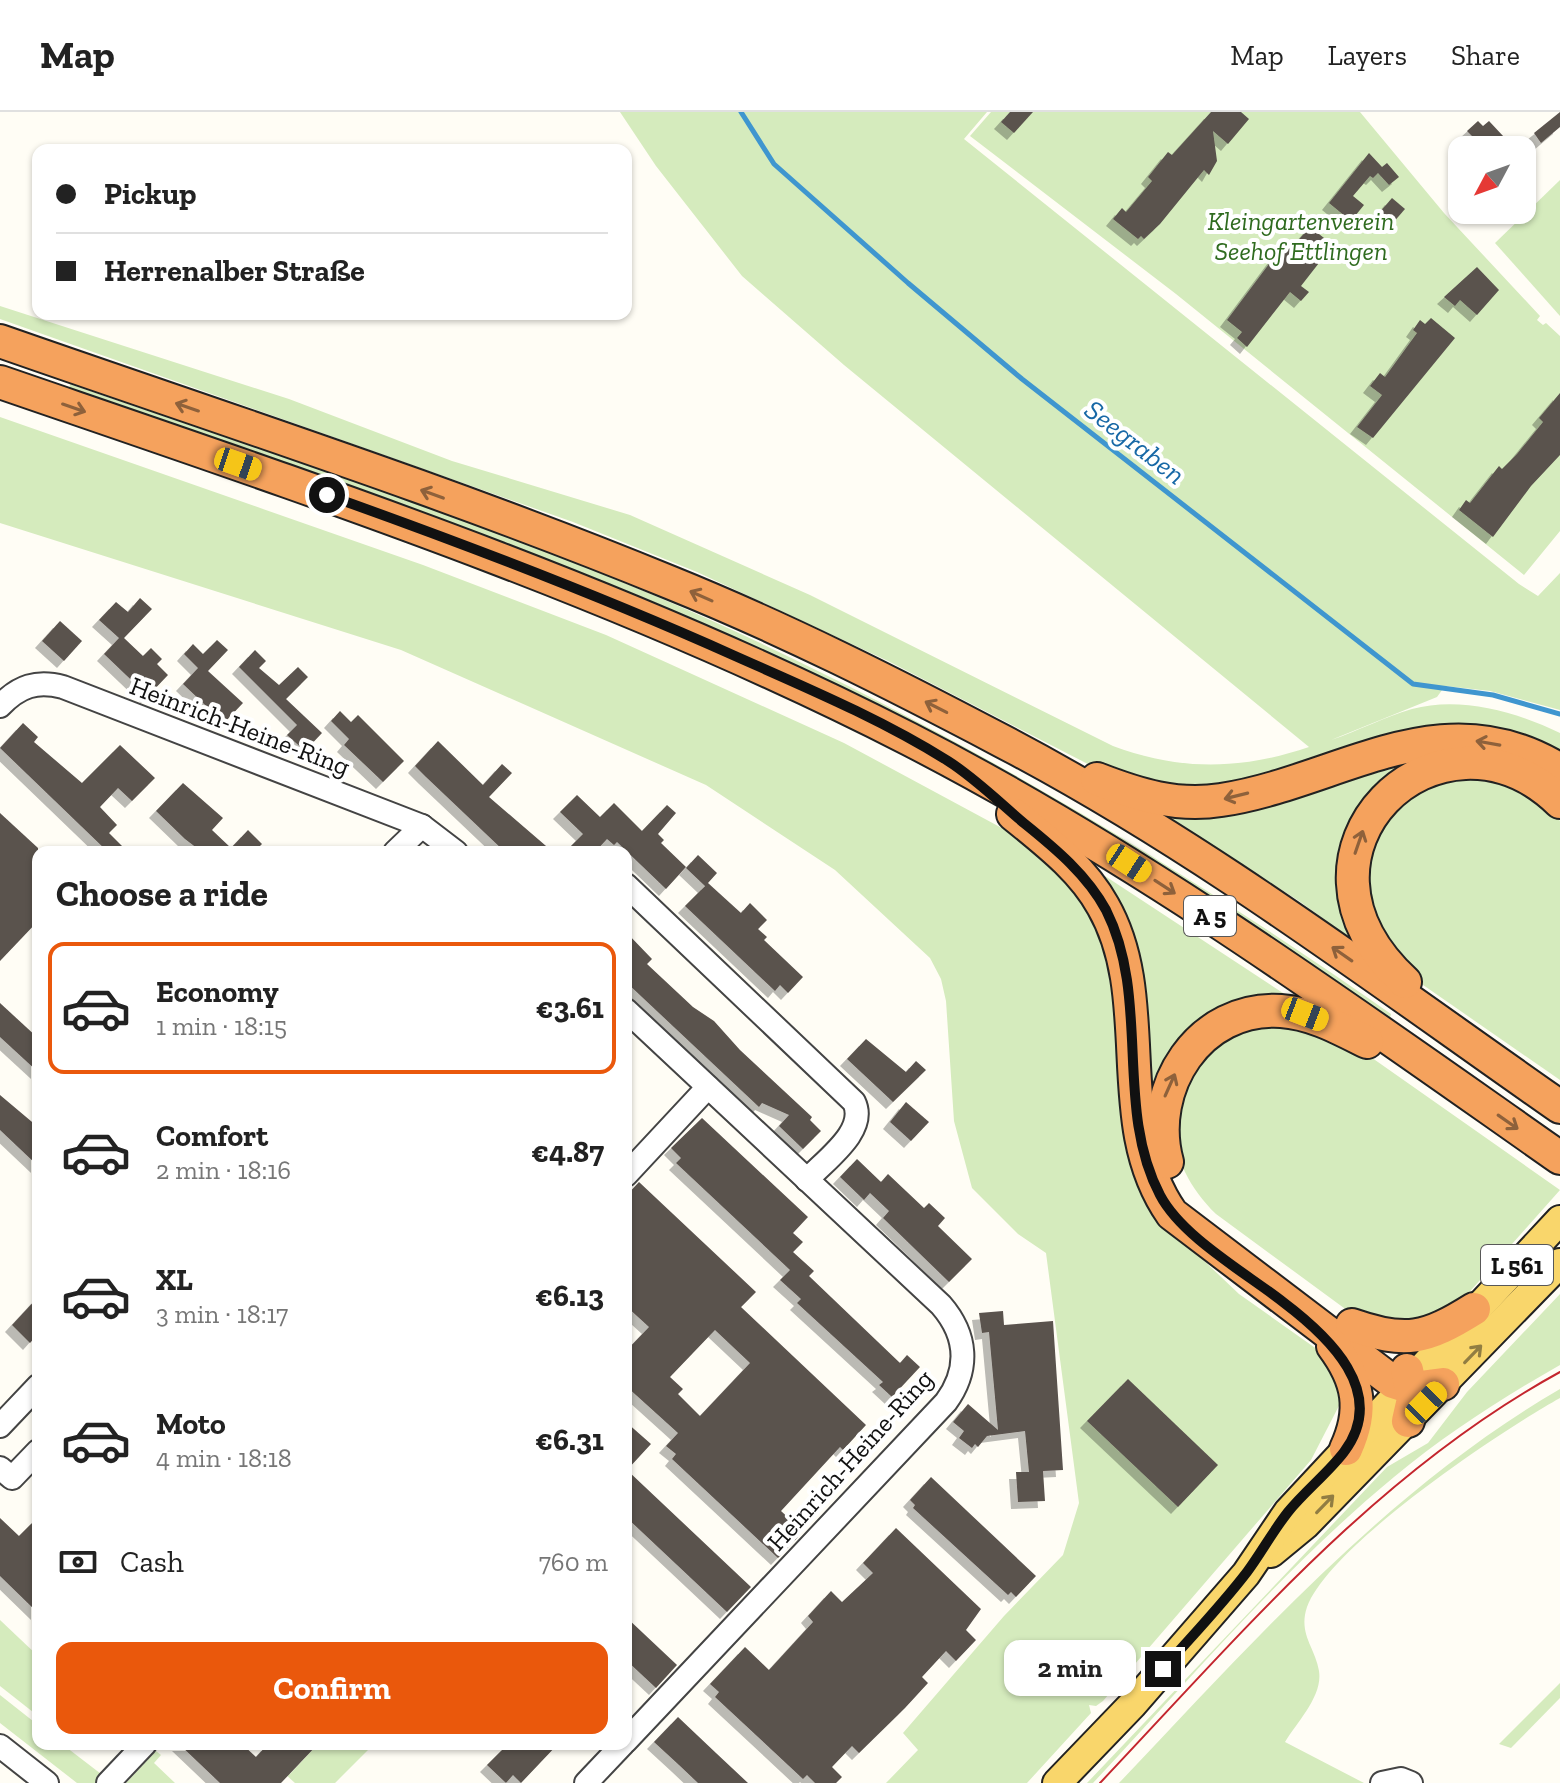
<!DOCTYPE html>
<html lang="en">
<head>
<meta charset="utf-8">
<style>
	:root { --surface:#fff; --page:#f2f2f2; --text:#222; --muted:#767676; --line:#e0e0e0; --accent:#ea580c }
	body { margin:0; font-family:"Zilla Slab",serif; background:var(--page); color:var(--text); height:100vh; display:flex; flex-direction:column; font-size:30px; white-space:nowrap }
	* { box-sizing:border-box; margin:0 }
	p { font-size:26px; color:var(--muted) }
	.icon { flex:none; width:44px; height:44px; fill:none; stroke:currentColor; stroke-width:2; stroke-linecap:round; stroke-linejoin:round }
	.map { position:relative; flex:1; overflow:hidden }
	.panel { position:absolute; left:32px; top:734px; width:600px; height:904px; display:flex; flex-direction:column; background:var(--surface); border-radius:16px; box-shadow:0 2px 6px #0004 }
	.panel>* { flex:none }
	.top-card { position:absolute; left:32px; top:32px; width:600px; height:176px; border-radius:16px; box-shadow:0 2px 6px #0004; display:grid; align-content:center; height:176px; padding:0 24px; background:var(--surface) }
	.needle { width:52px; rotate:229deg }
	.fabs { position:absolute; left:1448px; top:24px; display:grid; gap:16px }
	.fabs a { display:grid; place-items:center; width:88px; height:88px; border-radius:16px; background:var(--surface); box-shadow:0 2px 6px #0004; font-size:40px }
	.end { position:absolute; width:36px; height:36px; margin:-18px; border:10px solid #111; background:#fff; box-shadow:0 0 0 4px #fff }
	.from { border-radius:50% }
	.bubble { position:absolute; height:56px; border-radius:16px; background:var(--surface); box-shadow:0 2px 6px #0004; font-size:26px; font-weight:700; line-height:56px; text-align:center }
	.car { position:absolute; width:24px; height:48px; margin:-24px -12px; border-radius:10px; box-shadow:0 0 6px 2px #0007; background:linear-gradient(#f5c518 24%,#345 0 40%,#f5c518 0 76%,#345 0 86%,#f5c518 0) }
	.top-card b { display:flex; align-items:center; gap:28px; height:76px; font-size:30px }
	.top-card b+b { border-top:2px solid var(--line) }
	.top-card i { width:20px; height:20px; background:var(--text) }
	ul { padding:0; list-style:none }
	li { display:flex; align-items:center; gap:24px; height:132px; margin:0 16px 12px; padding:0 8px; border:4px solid transparent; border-radius:16px }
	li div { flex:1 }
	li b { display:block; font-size:30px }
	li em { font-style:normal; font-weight:700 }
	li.current { border-color:var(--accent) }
	li>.icon { width:72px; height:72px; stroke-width:1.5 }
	h2 { padding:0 24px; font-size:36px; line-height:96px }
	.pay { display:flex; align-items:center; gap:20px; height:88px; padding:0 24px; font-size:30px }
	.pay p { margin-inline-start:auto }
	.action { display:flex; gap:16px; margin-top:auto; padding:16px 24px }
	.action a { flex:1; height:92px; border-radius:16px; background:var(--accent); color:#fff; font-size:32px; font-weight:700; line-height:92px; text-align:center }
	header { display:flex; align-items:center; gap:48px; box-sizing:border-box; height:112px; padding:0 40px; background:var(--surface); border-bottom:2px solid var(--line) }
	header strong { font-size:38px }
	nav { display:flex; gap:44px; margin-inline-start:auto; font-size:28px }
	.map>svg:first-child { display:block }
	.green { fill:#d5ebbd }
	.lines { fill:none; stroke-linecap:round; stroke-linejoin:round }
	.stream { stroke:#3f96cf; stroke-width:5 }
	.building { fill:#5a524d; fill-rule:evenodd; filter:url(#shadow) }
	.minor-casing { stroke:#444; stroke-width:26 }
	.major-casing { stroke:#222; stroke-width:32 }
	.highway-casing { stroke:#222; stroke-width:36 }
	.minor { stroke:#fff; stroke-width:22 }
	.major { stroke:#f9d66b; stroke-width:28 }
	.highway { stroke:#f5a25d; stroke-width:32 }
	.tram { stroke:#c4262e; stroke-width:2 }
	.oneway { stroke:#8e613b }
	.oneway2 { stroke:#917d42 }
	.route { stroke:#111; stroke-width:10 }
	.labels { text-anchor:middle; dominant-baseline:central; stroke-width:8; stroke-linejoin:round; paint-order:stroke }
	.shield { fill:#fff; stroke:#585858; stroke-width:2 }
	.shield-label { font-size:24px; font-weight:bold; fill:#111 }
	.park-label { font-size:26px; font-style:italic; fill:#2f6b1f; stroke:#fff }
	.street-label { font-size:26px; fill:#111; stroke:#fff }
	.water-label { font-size:28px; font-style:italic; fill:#1768a6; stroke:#fff }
</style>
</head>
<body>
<header>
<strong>Map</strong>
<nav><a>Map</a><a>Layers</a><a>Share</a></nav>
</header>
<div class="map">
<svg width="1560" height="1671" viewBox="0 0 1560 1671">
	<defs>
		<filter id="shadow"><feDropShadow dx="-7" dy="7" stdDeviation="0" flood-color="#0004"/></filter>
	</defs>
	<rect width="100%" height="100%" fill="#fffdf5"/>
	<g class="green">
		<path d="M620,0H987L964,27L1519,472L1538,484L1560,461V598L1490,579L1445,574L1437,585L1331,628C1358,619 1384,605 1412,597C1459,584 1515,599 1560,621V647L1503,624L1217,680L1115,666L888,549L697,460L573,410L0,207V194L289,287L452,349L630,403L810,483L1113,634C1180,659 1241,658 1309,635L844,253L742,164L656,54Z"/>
		<polygon points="991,0 1360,0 1444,101 1540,204 1537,208 1543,213 1546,211 1560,224 1560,419 1524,463 1176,182 970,24"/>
		<polygon points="1560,68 1560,204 1495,131"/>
		<path d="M70,272C283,346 501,414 708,507C952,617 1172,749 1391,902L1390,906C1302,847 1215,787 1125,731C999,655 866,587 733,525C519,427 291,356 69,278Z"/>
		<polygon points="0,305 423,453 606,523 844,631 1052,743 1093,792 1177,1123 1239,1182 1328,1245 1343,1286 1311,1348 1103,1589 1096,1594 1089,1593 1091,1601 1027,1671 886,1671 918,1638 903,1621 1004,1504 1063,1443 1079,1391 1046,1141 1018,1122 972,1076 954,1009 946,889 941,867 930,846 835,758 706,673 401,538 0,411"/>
		<polygon points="1406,641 1516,651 1377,684 1355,830 1299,789 1158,699"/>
		<polygon points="1470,661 1536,684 1560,709 1560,968 1413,866 1386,838 1363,750 1402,685"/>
		<polygon points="1105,764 1286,883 1159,975 1172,1085 1102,769"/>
		<path d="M1286,908L1348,929L1560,1078L1449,1203L1430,1216L1363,1210L1216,1102C1169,1056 1157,995 1204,945C1210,938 1218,927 1226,924C1244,916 1267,913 1286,908Z"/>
		<path d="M1560,1182V1253C1502,1286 1446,1322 1394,1365C1284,1456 1190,1567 1093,1671H1087L1387,1355L1428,1331L1467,1280Z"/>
		<path d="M1560,1277V1286C1499,1320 1330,1433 1307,1495C1298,1522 1315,1535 1319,1559C1323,1584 1297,1610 1285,1630L1364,1671H1119C1256,1527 1387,1378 1560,1277Z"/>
		<polygon points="0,1508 38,1544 38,1604 0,1574"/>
		<polygon points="1560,1571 1560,1586 1511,1636 1499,1632"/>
		<polygon points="0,1583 38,1613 38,1632 62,1632 105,1665 100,1671 77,1671 0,1611"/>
		<polygon points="318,1632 374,1632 335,1671 295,1671 284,1661 290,1662"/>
		<polygon points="156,1639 161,1643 154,1651 175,1671 126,1671"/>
	</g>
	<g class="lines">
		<polyline class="stream" points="741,0 774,52 908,171 1022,267 1413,572 1493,583 1560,602"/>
	</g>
	<g class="building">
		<polygon points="1010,0 1033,0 1014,21 1001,10"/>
		<polygon points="1211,0 1241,0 1249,7 1228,32 1213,19 1217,49 1209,63 1204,58 1160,112 1144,127 1141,124 1138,127 1113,107 1122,96 1126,100 1152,69 1148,65 1168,40 1172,43"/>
		<polygon points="1560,0 1560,15 1541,31 1534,21"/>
		<polygon points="1478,9 1483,14 1489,9 1504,25 1490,38 1457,38 1472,24 1467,19"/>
		<polygon points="1369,41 1382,55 1387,51 1399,65 1389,73 1378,61 1373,66 1370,64 1353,84 1364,93 1351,109 1329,91"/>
		<polygon points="1392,86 1405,97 1392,112 1379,101"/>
		<polygon points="1310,115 1333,133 1301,174 1309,180 1301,189 1290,180 1247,235 1237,226 1242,220 1227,208 1275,144 1278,146 1288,132 1292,135"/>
		<polygon points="1477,155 1499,178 1477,203 1460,188 1455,194 1444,185"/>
		<polygon points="1431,206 1455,226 1373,326 1357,315 1382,283 1370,274 1380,261 1385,265 1417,221 1413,218 1420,208 1425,212"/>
		<polygon points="1560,281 1560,343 1531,374 1493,425 1459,398 1466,388 1470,391 1499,354 1502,357 1517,342 1543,310 1539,306"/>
		<polygon points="140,486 152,497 124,526 143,544 151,536 162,547 157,552 168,563 148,584 104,542 119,526 99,508 116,490 128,500"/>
		<polygon points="60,509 82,529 64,549 42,529"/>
		<polygon points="217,528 228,538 208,559 243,591 224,611 183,572 198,556 184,542 193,532 203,542"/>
		<polygon points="255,538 266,549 259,556 279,573 298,555 308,565 286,587 322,621 305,639 287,623 297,613 239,555"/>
		<polygon points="340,599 351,610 358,603 404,649 383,670 344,633 349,627 331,609"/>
		<polygon points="23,611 38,625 34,630 82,671 120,633 155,666 132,689 118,676 100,695 117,713 109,721 128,740 108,740 0,636"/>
		<polygon points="438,629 483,673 502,652 512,661 489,685 553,740 505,740 426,665 415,654"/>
		<polygon points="183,671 223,706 212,718 231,736 248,718 262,732 254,740 202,740 185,727 156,699"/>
		<polygon points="577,683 600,705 614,691 642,719 667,693 676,701 658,722 664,728 661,731 686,755 666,777 617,730 614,733 607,727 595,740 565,740 583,722 560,700"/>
		<polygon points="0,701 38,736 38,809 0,849"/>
		<polygon points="698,743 717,761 708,771 741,801 750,791 767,808 758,817 767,825 764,828 803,865 788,881 780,873 775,879 685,794 705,774 686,756"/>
		<polygon points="626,820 652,847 647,852 693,895 714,909 740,938 812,1005 810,1008 821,1019 803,1037 779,1014 789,1003 762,991 759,995 626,870"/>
		<polygon points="0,891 38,926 38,960 0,925"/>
		<polygon points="866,927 906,960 916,949 926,958 893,990 847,947"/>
		<polygon points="0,983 38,1015 38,1054 0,1018"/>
		<polygon points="906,990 929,1010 911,1029 890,1010"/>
		<polygon points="702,1006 808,1105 793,1121 803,1130 793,1140 814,1159 809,1164 900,1251 907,1243 920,1255 892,1285 879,1273 883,1270 797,1191 801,1187 780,1168 790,1158 676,1051 681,1046 671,1036"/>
		<polygon points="857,1047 881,1070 888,1062 924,1096 929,1091 945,1106 938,1114 972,1147 949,1170 883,1106 889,1099 870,1081 864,1088 840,1065"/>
		<path d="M639,1070L756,1180L741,1195L866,1313L843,1338L840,1335L781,1399L793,1410L788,1416L798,1425L778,1446L672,1347L676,1342L666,1334L678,1321L626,1274V1239L649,1215L626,1194V1084ZM715,1218L750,1251L700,1304L678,1282L683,1277L670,1265Z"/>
		<polygon points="38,1185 38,1222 30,1231 12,1213"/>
		<polygon points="1003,1199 1004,1213 1053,1209 1063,1358 1043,1359 1045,1389 1018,1390 1016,1360 1029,1360 1025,1319 987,1324 978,1335 975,1332 972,1336 959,1326 964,1319 953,1310 968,1292 998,1318 989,1220 982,1221 979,1201"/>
		<polygon points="1128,1267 1218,1353 1178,1395 1087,1309"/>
		<polygon points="626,1310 651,1332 627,1358 751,1475 727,1500 626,1405"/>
		<polygon points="931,1365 1036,1464 1016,1485 1011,1480 1008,1483 913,1396 915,1393 910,1388"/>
		<polygon points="38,1405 38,1501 0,1464 0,1406 19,1424"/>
		<polygon points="896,1416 981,1497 966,1518 976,1528 956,1549 946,1539 922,1565 928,1571 905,1596 859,1641 852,1634 832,1655 842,1665 836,1671 815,1671 807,1663 803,1667 715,1585 719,1580 710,1572 745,1535 769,1558 813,1510 808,1504 831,1479 842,1490 873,1461 863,1451"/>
		<polygon points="626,1505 677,1553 656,1576 626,1548"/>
		<polygon points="678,1605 716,1641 748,1671 698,1671 679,1653 654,1630"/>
		<polygon points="179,1632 242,1632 256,1645 268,1632 318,1632 281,1671 220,1671"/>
		<polygon points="508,1632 558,1632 521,1671 513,1663 506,1671 487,1653"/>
	</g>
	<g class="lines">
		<g class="minor-casing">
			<g id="minor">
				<path d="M0,594C19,574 37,568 63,575L422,714L456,740"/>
				<polyline points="395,740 422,714"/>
				<path d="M626,773L854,990C868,1019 825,1048 807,1068"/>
				<path d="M626,898L941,1193C967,1223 970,1257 946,1290L626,1629"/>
				<polyline points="626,1063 708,975"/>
				<polyline points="0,1314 38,1274"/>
				<polyline points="0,1356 12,1366 38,1339"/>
				<polyline points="0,1634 47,1671"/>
				<polyline points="108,1671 145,1632"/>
				<polyline points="586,1671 623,1632"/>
				<polyline points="1382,1671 1401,1667 1411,1671"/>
			</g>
		</g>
		<g class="major-casing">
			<g id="major">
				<polyline points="1271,1441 1305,1413 1560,1151"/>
				<polyline points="1057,1671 1132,1593 1246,1462 1288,1400 1560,1108"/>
			</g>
		</g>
		<g class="highway-casing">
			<g id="highway">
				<path d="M0,229C223,307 450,380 669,470C783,516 894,572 1002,629C1199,732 1378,868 1560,995"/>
				<path d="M0,270C308,376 618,478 909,627C1139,745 1349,898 1560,1046"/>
				<path d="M1097,667C1138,683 1177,695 1221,688C1340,670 1441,584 1560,658"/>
				<path d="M1013,702C1046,729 1082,756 1103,794C1157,888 1108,1011 1172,1102L1393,1270L1412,1276L1443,1272"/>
				<path d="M1405,870C1264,740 1440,574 1560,690"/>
				<path d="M1167,1050C1147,976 1199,894 1281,899C1312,901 1339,916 1367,930"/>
				<path d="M1352,1213C1406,1232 1426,1227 1474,1197"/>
				<path d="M1333,1234C1359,1269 1364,1298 1346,1337"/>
				<polyline points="1407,1258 1413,1287 1408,1309"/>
			</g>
		</g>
		<use href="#minor" class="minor"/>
		<use href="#major" class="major"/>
		<use href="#highway" class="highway"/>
		<path class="tram" d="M1100,1671C1241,1522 1377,1360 1560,1260"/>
	</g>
	<defs><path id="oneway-shaft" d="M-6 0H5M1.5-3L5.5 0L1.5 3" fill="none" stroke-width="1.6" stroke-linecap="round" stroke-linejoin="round" transform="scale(2)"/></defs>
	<g class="oneway">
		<use href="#oneway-shaft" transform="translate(187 295) rotate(-161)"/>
		<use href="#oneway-shaft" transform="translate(74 296) rotate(19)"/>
		<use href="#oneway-shaft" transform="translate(432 382) rotate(-160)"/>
		<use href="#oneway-shaft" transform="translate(701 484) rotate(-156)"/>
		<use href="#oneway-shaft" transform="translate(936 595) rotate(-153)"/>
		<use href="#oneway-shaft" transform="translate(1488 631) rotate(-170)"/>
		<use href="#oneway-shaft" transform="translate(1236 684) rotate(166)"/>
		<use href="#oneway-shaft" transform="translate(1359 730) rotate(-71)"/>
		<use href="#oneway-shaft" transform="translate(1165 775) rotate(33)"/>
		<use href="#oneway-shaft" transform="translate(1342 842) rotate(-145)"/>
		<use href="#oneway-shaft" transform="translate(1170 973) rotate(-66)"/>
		<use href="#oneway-shaft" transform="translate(1508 1010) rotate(35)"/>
	</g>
	<g class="oneway2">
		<use href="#oneway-shaft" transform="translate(1473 1242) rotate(-46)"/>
		<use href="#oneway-shaft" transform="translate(1325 1392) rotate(-46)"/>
	</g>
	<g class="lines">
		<path class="route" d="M327,383C465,432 601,484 735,544C807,576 881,607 948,649C975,666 1000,691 1025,712C1056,737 1087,763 1106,798C1151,887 1114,996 1160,1083C1182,1125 1246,1161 1283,1190C1328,1224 1389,1280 1344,1340C1328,1361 1305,1379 1288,1400C1273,1419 1261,1441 1247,1460C1221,1494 1191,1525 1163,1557"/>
	</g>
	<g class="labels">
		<g class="shield">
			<rect x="1184" y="784" width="52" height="40" rx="6"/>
			<rect x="1481" y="1133" width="72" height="40" rx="6"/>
		</g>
		<g class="shield-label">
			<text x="1210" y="804">A 5</text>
			<text x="1517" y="1153">L 561</text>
		</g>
		<g class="park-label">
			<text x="1301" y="109">Kleingartenverein<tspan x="1301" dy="30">Seehof Ettlingen</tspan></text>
		</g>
		<g class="street-label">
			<text transform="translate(240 614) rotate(21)">Heinrich-Heine-Ring</text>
			<text transform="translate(850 1348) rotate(-48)">Heinrich-Heine-Ring</text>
		</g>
		<g class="water-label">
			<text transform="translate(1135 330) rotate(38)">Seegraben</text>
		</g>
	</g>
</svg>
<div class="fabs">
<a><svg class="needle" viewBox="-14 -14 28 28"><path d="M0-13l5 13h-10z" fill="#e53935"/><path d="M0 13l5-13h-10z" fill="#767676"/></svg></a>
</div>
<i class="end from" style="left:327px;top:383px"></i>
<i class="end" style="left:1163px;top:1557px"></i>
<div class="bubble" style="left:1004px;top:1528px;width:132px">2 min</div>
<i class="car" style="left:238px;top:352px;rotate:109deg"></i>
<i class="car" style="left:1129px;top:751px;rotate:123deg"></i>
<i class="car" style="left:1305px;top:902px;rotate:111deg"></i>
<i class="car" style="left:1426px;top:1291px;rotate:44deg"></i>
<div class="top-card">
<b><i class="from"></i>Pickup</b>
<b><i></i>Herrenalber Straße</b>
</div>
<section class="panel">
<h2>Choose a ride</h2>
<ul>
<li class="current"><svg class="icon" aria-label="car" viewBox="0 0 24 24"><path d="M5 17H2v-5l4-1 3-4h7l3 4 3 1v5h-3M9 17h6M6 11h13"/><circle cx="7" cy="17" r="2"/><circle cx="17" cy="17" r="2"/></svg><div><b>Economy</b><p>1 min · 18:15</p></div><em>€3.61</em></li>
<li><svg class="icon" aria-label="car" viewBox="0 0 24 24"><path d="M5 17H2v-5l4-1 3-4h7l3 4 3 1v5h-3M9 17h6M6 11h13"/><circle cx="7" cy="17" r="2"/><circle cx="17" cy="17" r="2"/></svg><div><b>Comfort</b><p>2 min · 18:16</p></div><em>€4.87</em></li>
<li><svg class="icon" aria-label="car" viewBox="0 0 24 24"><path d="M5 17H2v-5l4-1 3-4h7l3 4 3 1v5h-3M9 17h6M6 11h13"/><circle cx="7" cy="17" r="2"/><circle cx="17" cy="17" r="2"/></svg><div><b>XL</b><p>3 min · 18:17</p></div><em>€6.13</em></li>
<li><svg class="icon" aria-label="car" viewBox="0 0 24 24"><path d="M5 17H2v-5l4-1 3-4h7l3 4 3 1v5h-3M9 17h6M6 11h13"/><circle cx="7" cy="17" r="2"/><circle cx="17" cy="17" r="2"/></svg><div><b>Moto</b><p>4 min · 18:18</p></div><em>€6.31</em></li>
</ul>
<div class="pay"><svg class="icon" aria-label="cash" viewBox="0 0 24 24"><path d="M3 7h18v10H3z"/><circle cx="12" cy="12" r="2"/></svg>Cash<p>760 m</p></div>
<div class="action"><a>Confirm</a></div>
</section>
</div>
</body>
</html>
